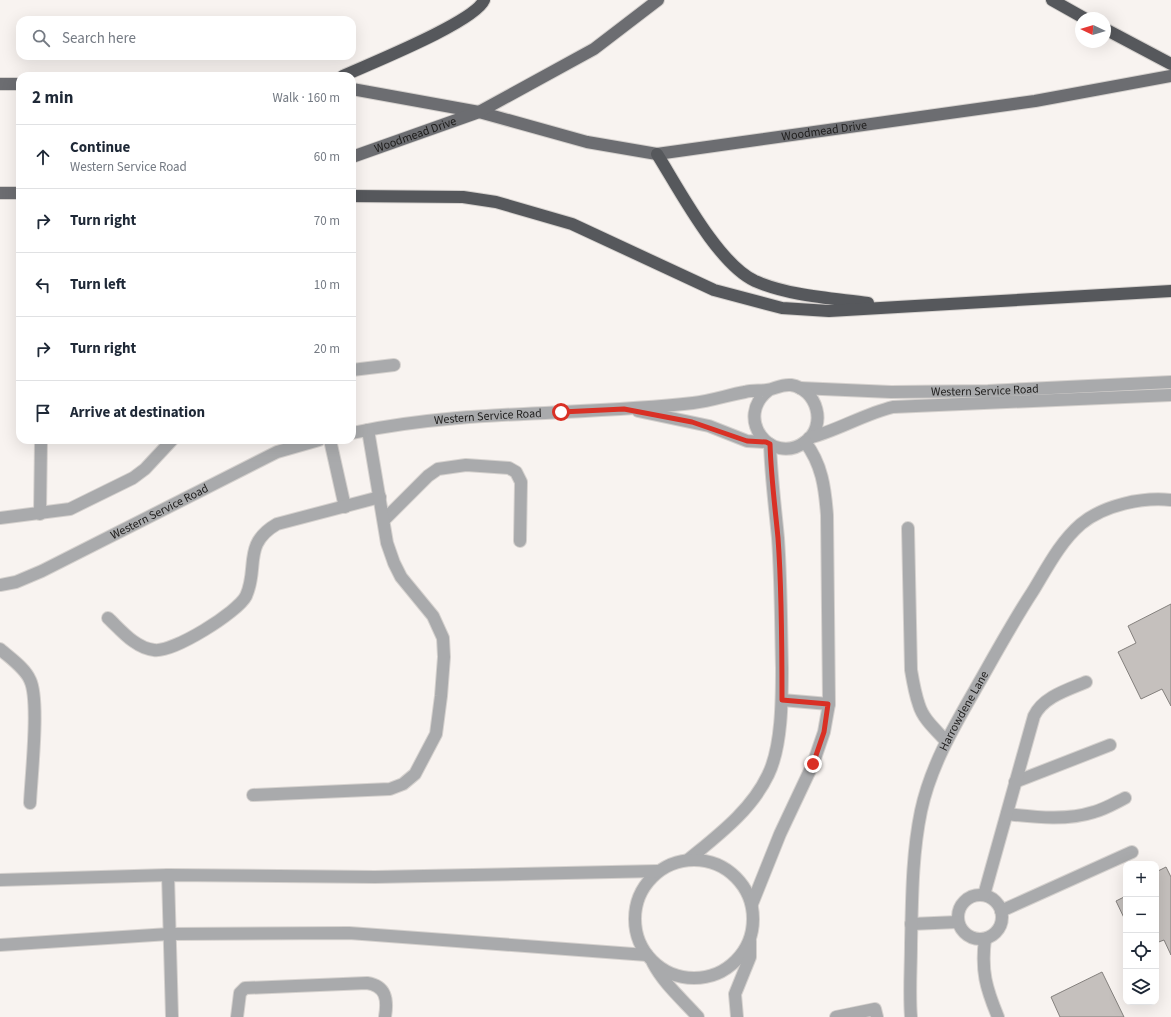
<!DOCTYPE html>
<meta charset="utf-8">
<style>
:root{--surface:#fff;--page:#f6f6f7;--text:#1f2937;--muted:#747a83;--line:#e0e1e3}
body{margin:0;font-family:"Source Sans 3",sans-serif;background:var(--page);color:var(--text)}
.controls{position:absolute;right:12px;bottom:12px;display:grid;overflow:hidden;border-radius:8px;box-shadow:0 4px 16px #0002}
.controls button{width:36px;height:36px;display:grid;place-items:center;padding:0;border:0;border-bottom:1px solid var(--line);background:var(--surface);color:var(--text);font:20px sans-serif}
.compass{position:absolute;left:1075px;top:12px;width:36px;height:36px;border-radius:50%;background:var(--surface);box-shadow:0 4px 16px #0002;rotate:274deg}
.stop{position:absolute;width:12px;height:12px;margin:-9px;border:3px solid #d93025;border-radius:50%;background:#fff}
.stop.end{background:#d93025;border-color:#fff;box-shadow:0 1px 4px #0008}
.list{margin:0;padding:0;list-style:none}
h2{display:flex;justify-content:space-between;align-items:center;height:52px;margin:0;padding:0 16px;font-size:17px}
h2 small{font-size:13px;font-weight:400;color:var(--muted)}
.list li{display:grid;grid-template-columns:26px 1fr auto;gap:12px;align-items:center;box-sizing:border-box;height:64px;padding:0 16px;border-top:1px solid var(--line)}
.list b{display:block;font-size:15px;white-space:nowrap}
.list p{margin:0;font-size:13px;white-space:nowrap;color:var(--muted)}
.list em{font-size:13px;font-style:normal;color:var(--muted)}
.icon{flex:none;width:22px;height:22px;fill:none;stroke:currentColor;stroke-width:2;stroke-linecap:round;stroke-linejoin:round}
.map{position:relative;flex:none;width:1171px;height:1017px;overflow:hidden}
.search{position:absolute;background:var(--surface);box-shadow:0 4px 16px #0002;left:16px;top:16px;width:340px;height:44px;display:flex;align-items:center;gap:10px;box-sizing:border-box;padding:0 14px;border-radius:12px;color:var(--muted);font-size:15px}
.panel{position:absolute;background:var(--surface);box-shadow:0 4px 16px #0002;left:16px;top:72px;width:340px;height:372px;border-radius:12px}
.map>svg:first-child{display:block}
</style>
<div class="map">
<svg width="1171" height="1017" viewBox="0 0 1171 1017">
<rect width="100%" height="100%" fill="#f8f3f0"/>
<g fill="#c5c0bd" stroke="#84807d">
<path d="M1171,604V706L1162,689L1141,699L1118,652L1136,643L1128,626Z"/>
<path d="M1166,867L1171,877V955L1164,940L1156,943V872Z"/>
<path d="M1126,896V922L1116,901Z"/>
<path d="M1102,972L1124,1017H1060L1051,997Z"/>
</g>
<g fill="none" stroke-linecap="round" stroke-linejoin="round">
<defs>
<g id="minor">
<path d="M352,370L394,365"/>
<path id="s1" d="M800,388L891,392L988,391L1171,382"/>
<path d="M638,411L709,426L747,441L766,442"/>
<path id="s2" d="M352,433C464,409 580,416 693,403C711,401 728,395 745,392C752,390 760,391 767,390C775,389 781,384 791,385C817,389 828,426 805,442C771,467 733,417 769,390"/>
<path d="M809,438C839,430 864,414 893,407L1171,395"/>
<path d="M330,440L345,507"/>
<path d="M40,514L41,440"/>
<path d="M0,518L70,509L133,478L145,469L172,440"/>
<path d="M384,520L428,476L438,469L466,465L509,468L516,472L521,482L520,541"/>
<path d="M908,528L911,670C913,682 915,694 919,705C923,719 936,730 946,741"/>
<path id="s3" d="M0,585L16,582L42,571L277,452L319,440"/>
<path d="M108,618C121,630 135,648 154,650C173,653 238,612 246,596C259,568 242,544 277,524L380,497"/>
<path d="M0,649C10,658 25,668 30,680C40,700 31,778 30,803"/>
<path d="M782,700L829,704"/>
<path d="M1015,782L1110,745"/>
<path d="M253,795L390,789L403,784L415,774L436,734L441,696L444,657L443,638L433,616L401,577L394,563L387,543L368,430"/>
<path d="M1007,814C1035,817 1066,821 1094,812C1105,809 1115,803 1125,798"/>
<path d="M688,860C717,836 751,811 768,775C782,747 782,699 782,668C781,625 781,581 778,538C775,506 771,476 770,444"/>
<circle cx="694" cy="919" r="59"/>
<path d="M168,875L172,1017"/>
<path d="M0,880L168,875L375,877L658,871"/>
<circle cx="980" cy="917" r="22"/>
<path d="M984,895L1034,716C1043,697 1067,690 1086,682"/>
<path d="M752,904L780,834L813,764L824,732L829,704L827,515C825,488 822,464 805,442"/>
<path d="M1001,911L1132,852"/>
<path d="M911,924L958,922"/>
<path d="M985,939C981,971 986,988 998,1017"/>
<path d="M0,945L169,934L349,933L647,955"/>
<path d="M653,963C664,984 682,999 698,1017"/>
<path d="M237,1017L240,993L245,988L367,983C386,986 388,999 385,1017"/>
<path d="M737,1017L735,994L750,957V941"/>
<path d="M836,1017L875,1009L877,1017"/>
<path id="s4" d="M911,1017C909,993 911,968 911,944C912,900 912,854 921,811C931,764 956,723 980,681C997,651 1014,620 1033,591C1047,568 1060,542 1081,524C1104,505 1142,497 1171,500"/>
</g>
<g id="major">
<path d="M0,84H20"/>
<path id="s5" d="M352,89L479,112L587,142L657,154L1035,101L1171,76"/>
<path id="s6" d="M352,157L479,112L594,49L658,0"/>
<path d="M0,193H20"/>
</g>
<g id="highway">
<path d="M1052,0L1084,18"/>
<path d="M1105,29L1171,64"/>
<path d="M343,76C369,64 475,22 484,0"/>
<path d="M657,154C679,189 718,264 755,281C790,296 831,298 868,303"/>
<path d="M352,196L463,197L496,202L572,224L714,290L782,308L829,311L1171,291"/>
</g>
</defs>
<use href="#minor" stroke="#d5d1ce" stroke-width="14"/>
<use href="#major" stroke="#d5d1ce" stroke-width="14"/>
<use href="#highway" stroke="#d5d1ce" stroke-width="14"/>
<use href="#minor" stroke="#a9aaac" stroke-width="12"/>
<use href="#major" stroke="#6c6d71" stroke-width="12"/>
<use href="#highway" stroke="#56585c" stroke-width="12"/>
</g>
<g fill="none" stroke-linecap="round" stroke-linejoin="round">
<path stroke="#d93025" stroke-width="5" d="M561,412L624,409L692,422L747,441L766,442L770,444C771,476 775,507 778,538C782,592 782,646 782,700L828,704L824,732L813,764"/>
</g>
<g text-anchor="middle" stroke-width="3.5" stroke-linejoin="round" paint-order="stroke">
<g font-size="12" fill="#1e1d1c" stroke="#fff">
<text dy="4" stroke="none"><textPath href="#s5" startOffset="481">Woodmead Drive</textPath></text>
<text dy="4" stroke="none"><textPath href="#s6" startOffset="67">Woodmead Drive</textPath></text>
<text dy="4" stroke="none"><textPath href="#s1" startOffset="185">Western Service Road</textPath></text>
<text dy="4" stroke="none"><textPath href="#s2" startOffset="137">Western Service Road</textPath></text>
<text dy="4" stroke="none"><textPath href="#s3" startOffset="176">Western Service Road</textPath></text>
<text dy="4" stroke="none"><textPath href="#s4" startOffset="316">Harrowdene Lane</textPath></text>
</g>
</g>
</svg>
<div class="controls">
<button>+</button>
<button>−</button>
<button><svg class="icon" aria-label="locate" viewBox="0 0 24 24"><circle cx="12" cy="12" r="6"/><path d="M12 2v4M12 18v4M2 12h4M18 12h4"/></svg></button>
<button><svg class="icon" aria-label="layers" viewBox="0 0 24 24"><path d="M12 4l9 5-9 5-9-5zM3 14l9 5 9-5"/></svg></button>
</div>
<svg class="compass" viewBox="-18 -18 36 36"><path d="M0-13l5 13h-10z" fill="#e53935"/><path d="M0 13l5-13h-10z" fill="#747a83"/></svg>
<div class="stop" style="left:561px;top:412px"></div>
<div class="stop end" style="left:813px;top:764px"></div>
<div class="search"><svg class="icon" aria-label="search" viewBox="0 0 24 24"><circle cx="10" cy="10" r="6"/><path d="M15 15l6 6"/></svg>Search here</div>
<section class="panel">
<h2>2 min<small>Walk · 160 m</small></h2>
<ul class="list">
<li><svg class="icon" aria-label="ahead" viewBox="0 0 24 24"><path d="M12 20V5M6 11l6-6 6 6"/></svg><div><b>Continue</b><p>Western Service Road</p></div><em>60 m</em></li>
<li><svg class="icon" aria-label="right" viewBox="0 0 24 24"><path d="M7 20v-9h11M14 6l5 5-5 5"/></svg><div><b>Turn right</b></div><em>70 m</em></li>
<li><svg class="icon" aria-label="left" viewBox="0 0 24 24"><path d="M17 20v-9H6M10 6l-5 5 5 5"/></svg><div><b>Turn left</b></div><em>10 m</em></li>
<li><svg class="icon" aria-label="right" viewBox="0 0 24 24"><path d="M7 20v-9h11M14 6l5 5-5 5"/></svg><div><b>Turn right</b></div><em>20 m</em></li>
<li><svg class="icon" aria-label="arrive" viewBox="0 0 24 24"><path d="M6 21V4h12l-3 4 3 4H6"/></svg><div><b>Arrive at destination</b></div></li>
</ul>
</section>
</div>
